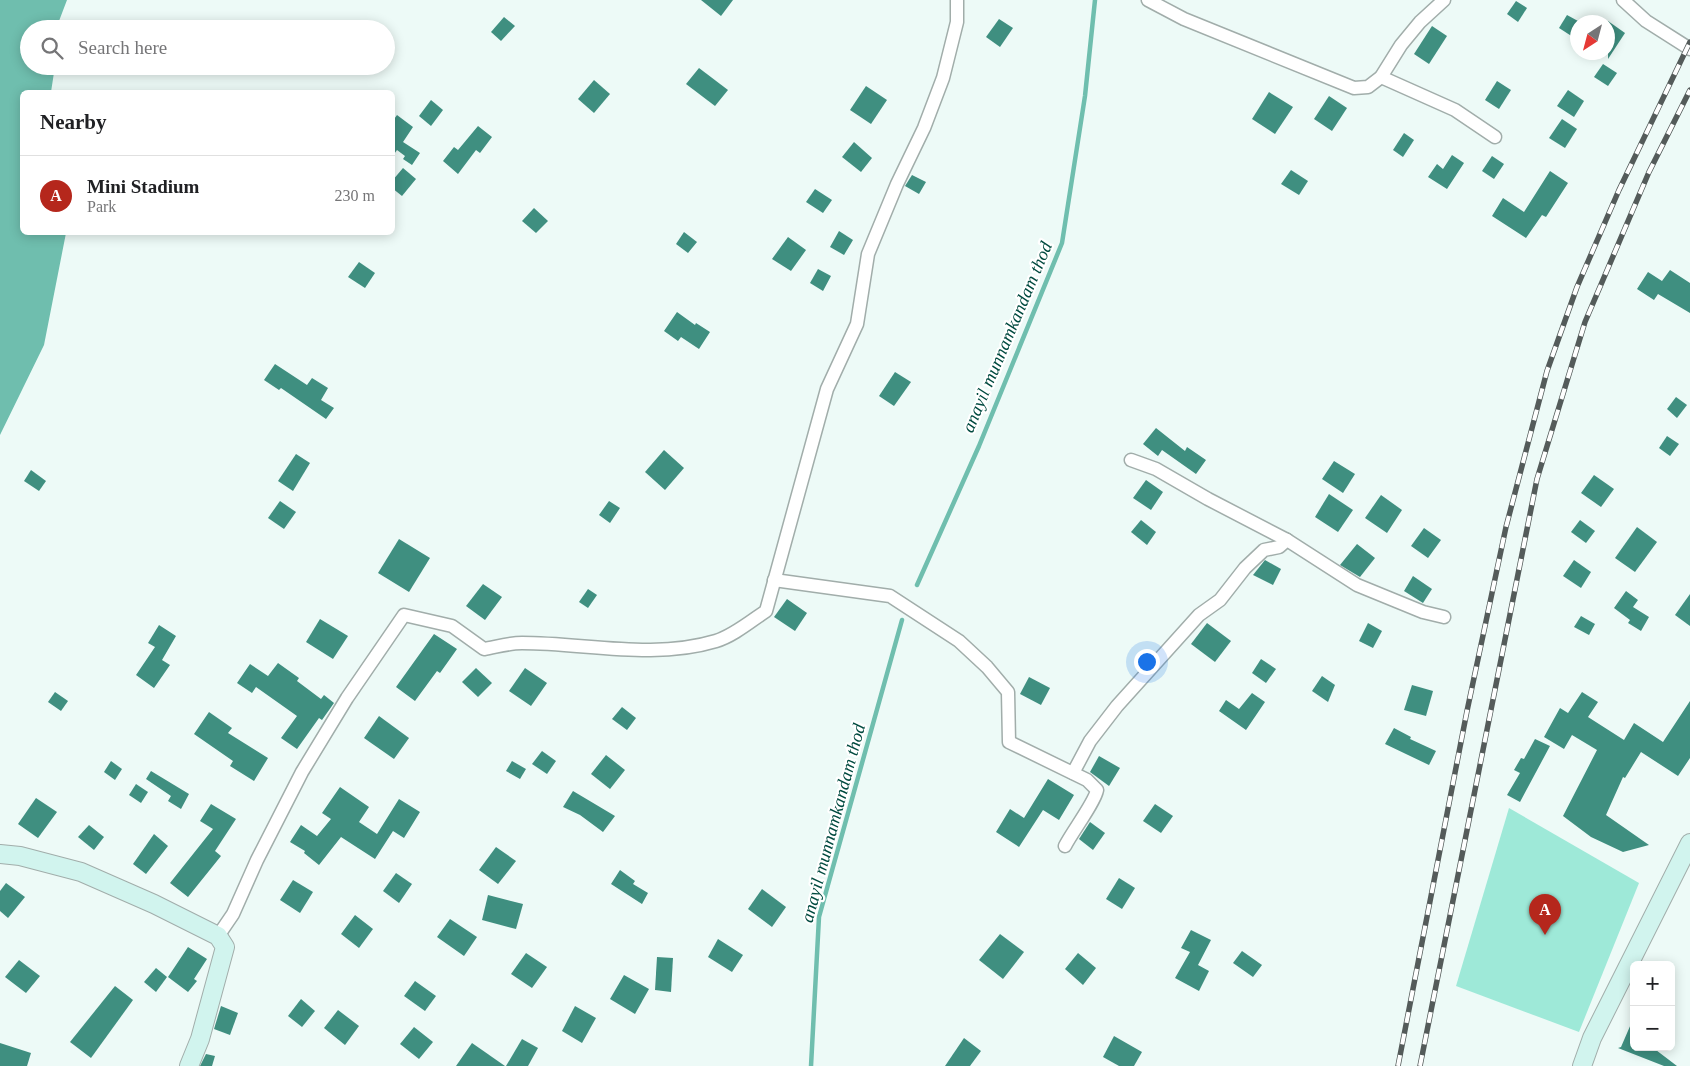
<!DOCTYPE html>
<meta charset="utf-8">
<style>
:root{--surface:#fff;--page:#f2f2f2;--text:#202124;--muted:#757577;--line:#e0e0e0;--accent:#b5271c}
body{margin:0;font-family:Georgia,serif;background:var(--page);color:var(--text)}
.controls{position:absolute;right:15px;bottom:15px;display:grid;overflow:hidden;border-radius:8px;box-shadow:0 2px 12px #0003}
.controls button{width:45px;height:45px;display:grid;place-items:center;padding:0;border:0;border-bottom:1px solid var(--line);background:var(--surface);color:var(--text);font:25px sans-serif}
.compass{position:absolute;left:1570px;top:15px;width:45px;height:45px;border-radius:50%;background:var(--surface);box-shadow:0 2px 12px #0003;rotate:216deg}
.you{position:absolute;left:1146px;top:661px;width:18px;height:18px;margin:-12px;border:4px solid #fff;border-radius:50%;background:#1a73e8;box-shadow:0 0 0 8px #1a73e833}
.badge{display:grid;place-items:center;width:32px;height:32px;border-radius:50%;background:var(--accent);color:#fff;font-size:16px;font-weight:700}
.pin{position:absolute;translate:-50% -41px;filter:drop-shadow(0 1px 2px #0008)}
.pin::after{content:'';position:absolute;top:26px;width:18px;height:15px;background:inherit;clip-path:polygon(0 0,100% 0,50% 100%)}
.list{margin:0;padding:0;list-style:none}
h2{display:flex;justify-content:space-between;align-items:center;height:65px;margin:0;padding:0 20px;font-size:21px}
h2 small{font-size:16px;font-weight:400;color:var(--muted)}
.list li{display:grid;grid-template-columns:32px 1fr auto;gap:15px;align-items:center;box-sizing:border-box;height:80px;padding:0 20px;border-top:1px solid var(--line)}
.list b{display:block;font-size:19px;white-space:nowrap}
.list p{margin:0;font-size:16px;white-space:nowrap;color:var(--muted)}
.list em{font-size:16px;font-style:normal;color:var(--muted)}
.icon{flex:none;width:28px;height:28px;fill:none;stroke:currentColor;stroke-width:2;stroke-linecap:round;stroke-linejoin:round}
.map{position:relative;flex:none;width:1690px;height:1066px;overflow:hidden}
.search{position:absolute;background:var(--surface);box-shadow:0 2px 12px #0003;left:20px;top:20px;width:375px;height:55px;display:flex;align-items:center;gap:12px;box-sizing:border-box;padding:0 18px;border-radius:28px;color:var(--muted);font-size:19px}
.panel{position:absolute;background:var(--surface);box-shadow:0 2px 12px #0003;left:20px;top:90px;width:375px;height:145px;border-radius:8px}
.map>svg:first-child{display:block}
</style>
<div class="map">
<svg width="1690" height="1066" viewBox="0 0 1690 1066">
<rect width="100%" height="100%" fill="#edfaf7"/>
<path fill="#9ee9d8" d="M1509,808L1639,883L1579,1032L1456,986Z"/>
<path fill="#6fbeae" d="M0,0H67L59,21L58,29H29V66H55L51,92H22V232L66,233L44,345L0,435Z"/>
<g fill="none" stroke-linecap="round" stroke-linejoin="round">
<g stroke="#6fbeae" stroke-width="4.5">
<path d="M917,585L979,446L1062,243L1085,96L1095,0"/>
<path d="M811,1066L819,917L902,620"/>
</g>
</g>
<g fill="#3f8f80">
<path d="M701,0H733L721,16Z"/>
<path d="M1516,1L1527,8L1518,22L1507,14Z"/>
<path d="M1567,15L1578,21V31L1573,37L1559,28Z"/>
<path d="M504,17L515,26L501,41L491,32Z"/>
<path d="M999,19L1013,28L1000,47L986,37Z"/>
<path d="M1608,21L1625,33L1608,59Z"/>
<path d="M1432,26L1447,36L1429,64L1414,54Z"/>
<path d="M1603,64L1617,73L1608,86L1594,77Z"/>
<path d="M699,68L728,90L715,106L686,84Z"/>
<path d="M594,80L610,94L594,113L578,99Z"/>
<path d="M1497,81L1511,90L1499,109L1485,100Z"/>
<path d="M866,86L887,100L871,124L850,110Z"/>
<path d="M1568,90L1584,101L1574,117L1557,106Z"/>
<path d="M1269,92L1293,107L1275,134L1252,119Z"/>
<path d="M1329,96L1347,108L1332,131L1314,119Z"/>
<path d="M431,100L443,110L431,126L419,116Z"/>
<path d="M397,115L413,127L403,142L420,153L412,165L403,159L405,156L397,150L392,157V122Z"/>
<path d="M1562,119L1577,129L1565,148L1549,138Z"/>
<path d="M478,126L492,137L480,153L476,150L458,174L443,161L454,147L458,150Z"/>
<path d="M1404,133L1414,140L1403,157L1393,150Z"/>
<path d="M854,142L872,158L861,172L842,157Z"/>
<path d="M1452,155L1464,163L1447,189L1428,177L1437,164L1443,169Z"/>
<path d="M1492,156L1504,164L1494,179L1482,171Z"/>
<path d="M403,168L416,179L402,196L392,188V181Z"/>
<path d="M1291,170L1308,181L1299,195L1281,184Z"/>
<path d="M1550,171L1568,183L1546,217L1542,215L1526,238L1492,216L1503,198L1524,212Z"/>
<path d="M912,175L926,182L919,194L905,186Z"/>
<path d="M815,189L832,200L823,213L806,202Z"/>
<path d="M534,208L548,221L536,233L522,221Z"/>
<path d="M839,231L853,240L844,255L830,247Z"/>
<path d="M684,232L697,242L688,253L676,244Z"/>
<path d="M788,237L806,250L791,271L772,259Z"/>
<path d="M359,262L375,273L365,288L348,277Z"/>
<path d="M818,269L831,276L823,291L810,283Z"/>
<path d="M1670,270L1690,283V313L1658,294L1654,300L1637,289L1648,272L1662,281Z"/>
<path d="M677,312L695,325L696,323L710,332L699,349L681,337L678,341L664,331Z"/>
<path d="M275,364L307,385L312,378L328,388L321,400L334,408L326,419L281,388L279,390L264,380Z"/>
<path d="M895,372L911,382L894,406L879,396Z"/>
<path d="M1676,397L1687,405L1677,418L1667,409Z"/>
<path d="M1156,428L1185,451L1187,447L1206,460L1196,474L1162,450L1158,456L1143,444Z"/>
<path d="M1667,436L1679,444L1670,456L1659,448Z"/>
<path d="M664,450L684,468L665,490L645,472Z"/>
<path d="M296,454L310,463L293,491L278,481Z"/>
<path d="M1334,461L1355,474L1343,493L1322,479Z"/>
<path d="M31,470L46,481L39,491L24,481Z"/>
<path d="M1594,475L1614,489L1601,507L1581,493Z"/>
<path d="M1146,480L1163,492L1151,510L1133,498Z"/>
<path d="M1329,494L1353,510L1338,532L1315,517Z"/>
<path d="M1381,495L1402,510L1387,533L1365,518Z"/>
<path d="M280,501L296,512L284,529L268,518Z"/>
<path d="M609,501L620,508L610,523L599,515Z"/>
<path d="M1141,520L1156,532L1147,545L1131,532Z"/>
<path d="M1580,520L1595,531L1586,543L1571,532Z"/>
<path d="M1637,527L1657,542L1635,572L1615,558Z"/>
<path d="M1424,528L1441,540L1428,558L1411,546Z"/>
<path d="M399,539L430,558L409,592L378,573Z"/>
<path d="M1357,544L1375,558L1360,577L1340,565Z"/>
<path d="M1265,560L1281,569L1273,585L1253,575Z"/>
<path d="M1574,560L1591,572L1581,588L1563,576Z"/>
<path d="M1413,576L1432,589L1423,603L1404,591Z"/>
<path d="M483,584L502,597L485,620L466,606Z"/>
<path d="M588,589L597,595L588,608L579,602Z"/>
<path d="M1626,591L1638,600L1633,607L1649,617L1641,631L1628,623L1630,620L1614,608Z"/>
<path d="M1690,594V626L1675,615Z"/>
<path d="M787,599L807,613L795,631L774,617Z"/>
<path d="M1581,616L1595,624L1589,635L1574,627Z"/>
<path d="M320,619L348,636L333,659L306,642Z"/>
<path d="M1207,623L1231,641L1215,662L1191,644Z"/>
<path d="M1368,623L1382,631L1373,648L1359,641Z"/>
<path d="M159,625L176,636L162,660L170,665L154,688L136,675L155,647L148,643Z"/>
<path d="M434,634L457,649L440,673L437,671L415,701L396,687Z"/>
<path d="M1261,659L1276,669L1266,683L1252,673Z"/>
<path d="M278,663L299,678L297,681L321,699L324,695L334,703L322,720L319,718L297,749L281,738L297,716L256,687L252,693L237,683L250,664L268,676Z"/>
<path d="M476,668L492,683L478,697L462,682Z"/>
<path d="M525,668L547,683L531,706L509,691Z"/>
<path d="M1322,676L1335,685L1328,702L1312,691Z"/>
<path d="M1029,677L1050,688L1041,705L1020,694Z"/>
<path d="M1412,685L1433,691L1426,716L1404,710Z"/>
<path d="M55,692L68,701L61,711L48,702Z"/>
<path d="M1582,692L1598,702L1588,717L1624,740L1634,723L1663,742L1690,701V758L1678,776L1641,752L1625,778L1623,777L1606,815L1649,845L1623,852L1591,837L1563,816L1597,750L1572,735L1564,749L1544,737L1560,708L1568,713Z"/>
<path d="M1252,693L1265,702L1246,730L1219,711L1226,700L1239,709Z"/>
<path d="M622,707L636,718L627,730L612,719Z"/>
<path d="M209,712L232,728L228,733L268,758L254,781L230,766L233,761L194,734Z"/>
<path d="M379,716L409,738L394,759L364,738Z"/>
<path d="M1394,728L1411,737L1410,739L1436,751L1429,765L1385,744Z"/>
<path d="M1535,739L1550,746L1520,802L1507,795L1520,773L1514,770L1521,758L1524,759Z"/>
<path d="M542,751L556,761L547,774L532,764Z"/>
<path d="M606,755L625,770L610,789L591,774Z"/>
<path d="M1099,756L1120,768L1109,786L1090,772Z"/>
<path d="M111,761L122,769L115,780L104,772Z"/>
<path d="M512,761L526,769L520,779L506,771Z"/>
<path d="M151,771L189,794L181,809L168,801L171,796L146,779Z"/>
<path d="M1048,779L1074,795L1059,820L1043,810L1019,847L996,832L1010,809L1024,818Z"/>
<path d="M136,784L148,792L141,803L129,795Z"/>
<path d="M340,787L369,807L359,822L377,834L399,799L420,812L404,838L393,831L375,859L341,837L319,865L304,853L305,851L290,842L301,825L317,836L331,819L322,813Z"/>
<path d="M573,791L615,816L603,832L580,815L563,807Z"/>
<path d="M36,798L57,812L38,838L18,824Z"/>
<path d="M211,804L236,819L215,851L221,856L188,897L170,883L213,829L200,821Z"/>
<path d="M1155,804L1173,816L1161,833L1143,821Z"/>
<path d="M1090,822L1105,833L1093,850L1079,839Z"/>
<path d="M89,825L104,837L94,850L78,837Z"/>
<path d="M154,834L168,846L146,874L133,864Z"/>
<path d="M496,847L516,861L498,884L479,870Z"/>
<path d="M620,870L635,881L633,884L648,893L642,904L611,884Z"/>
<path d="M396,873L412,884L399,903L383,891Z"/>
<path d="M1119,878L1135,888L1122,909L1106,899Z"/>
<path d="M293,880L313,892L300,913L280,900Z"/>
<path d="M6,883L25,897L8,918L0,911V891Z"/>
<path d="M762,889L786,907L772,927L748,909Z"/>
<path d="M488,895L523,904L516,929L482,920Z"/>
<path d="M355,915L373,929L359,948L341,934Z"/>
<path d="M450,919L477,937L464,956L437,937Z"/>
<path d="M1191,930L1211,940L1198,965L1209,971L1199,991L1175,978L1190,952L1181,948Z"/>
<path d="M1000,934L1024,952L1003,979L979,960Z"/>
<path d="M718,939L743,955L732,972L708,957Z"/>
<path d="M188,947L207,959L194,979L197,981L188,992L168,977Z"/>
<path d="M1242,951L1262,965L1253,977L1233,963Z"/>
<path d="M526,953L547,967L532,988L511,974Z"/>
<path d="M1078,953L1096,968L1083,985L1065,969Z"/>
<path d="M657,957L673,958L671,992L655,990Z"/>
<path d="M19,960L40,976L26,993L5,977Z"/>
<path d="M156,968L167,977L156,992L144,982Z"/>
<path d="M624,975L649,989L635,1014L610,999Z"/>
<path d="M415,981L436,996L425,1011L404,996Z"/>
<path d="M115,986L133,1000L91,1058L70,1042Z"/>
<path d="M301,999L315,1011L302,1027L288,1016Z"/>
<path d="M221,1006L238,1013L230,1035L214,1029Z"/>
<path d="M575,1006L596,1018L582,1043L562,1031Z"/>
<path d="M338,1010L359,1026L345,1045L324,1028Z"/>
<path d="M1634,1017V1047H1652L1677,1066H1664L1618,1048L1621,1047Z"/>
<path d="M414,1027L433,1042L419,1059L400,1044Z"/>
<path d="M1114,1036L1142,1052L1134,1066H1119L1103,1057Z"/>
<path d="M964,1038L981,1051L970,1066H945Z"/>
<path d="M522,1039L538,1048L528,1066H506Z"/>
<path d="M0,1043L31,1053L27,1066H0Z"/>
<path d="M472,1043L505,1066H456Z"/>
<path d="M206,1054L215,1056L212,1066H200Z"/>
</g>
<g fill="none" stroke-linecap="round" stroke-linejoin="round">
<defs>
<g id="street">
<path d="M1148,0L1184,19L1354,88L1368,87L1381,77L1401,45L1420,22L1444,0"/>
<path d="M1623,0L1646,21L1690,49"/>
<path d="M1381,77L1455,110L1495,137"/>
<path d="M1131,460L1156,469L1208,499L1287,540"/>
<path d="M774,580L890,596L959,641L987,667L1008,692L1009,742L1087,780L1097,790C1095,802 1072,832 1065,846"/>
<path d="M1073,773L1090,741L1117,706L1199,615L1220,600L1245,568L1264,550L1279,547L1287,540L1357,585L1423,612L1444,617"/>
<path d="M218,936L233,914L257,860L302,772L347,698L404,615L452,626L484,649C496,647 509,643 522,643C586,643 653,660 716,641C733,636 751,621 766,611L827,389L857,324L868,254L897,184L924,128L943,78L957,22V0"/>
</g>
<g id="secondary">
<path d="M0,854L20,856L81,872L154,904L218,936L225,947L200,1039L189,1066"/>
<path d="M1582,1066L1592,1038L1690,843"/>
</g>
</defs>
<use href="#street" stroke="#a1adaa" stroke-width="15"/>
<use href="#secondary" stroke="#a1adaa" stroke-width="20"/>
<use href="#street" stroke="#fff" stroke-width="12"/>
<use href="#secondary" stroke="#d1f4ee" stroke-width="18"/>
<defs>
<g id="rail">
<path d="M1398,1066L1467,711L1506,527L1547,371L1577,287L1619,190L1690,42"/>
<path d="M1420,1066L1537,479L1585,322L1649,172L1690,90"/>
</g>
</defs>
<use href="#rail" stroke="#545b5a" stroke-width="5.5"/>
<use href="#rail" stroke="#fff" stroke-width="4" stroke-dasharray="11" stroke-linecap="butt"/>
</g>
<g text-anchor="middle" stroke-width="4.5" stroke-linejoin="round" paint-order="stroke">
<g font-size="18" font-style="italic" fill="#004a3f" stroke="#fff">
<text transform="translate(1007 337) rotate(-67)" y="6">anayil munnamkandam thod</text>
<text transform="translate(833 823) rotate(-75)" y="6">anayil munnamkandam thod</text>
</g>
</g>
</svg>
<div class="controls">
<button>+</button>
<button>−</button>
</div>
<svg class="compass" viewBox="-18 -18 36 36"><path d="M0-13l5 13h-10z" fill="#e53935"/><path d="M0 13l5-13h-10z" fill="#757577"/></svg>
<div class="you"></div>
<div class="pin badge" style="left:1545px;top:935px">A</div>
<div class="search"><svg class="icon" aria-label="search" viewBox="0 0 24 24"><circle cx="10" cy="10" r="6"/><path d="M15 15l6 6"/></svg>Search here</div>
<section class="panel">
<h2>Nearby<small></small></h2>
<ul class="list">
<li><span class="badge">A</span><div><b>Mini Stadium</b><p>Park</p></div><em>230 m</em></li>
</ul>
</section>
</div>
